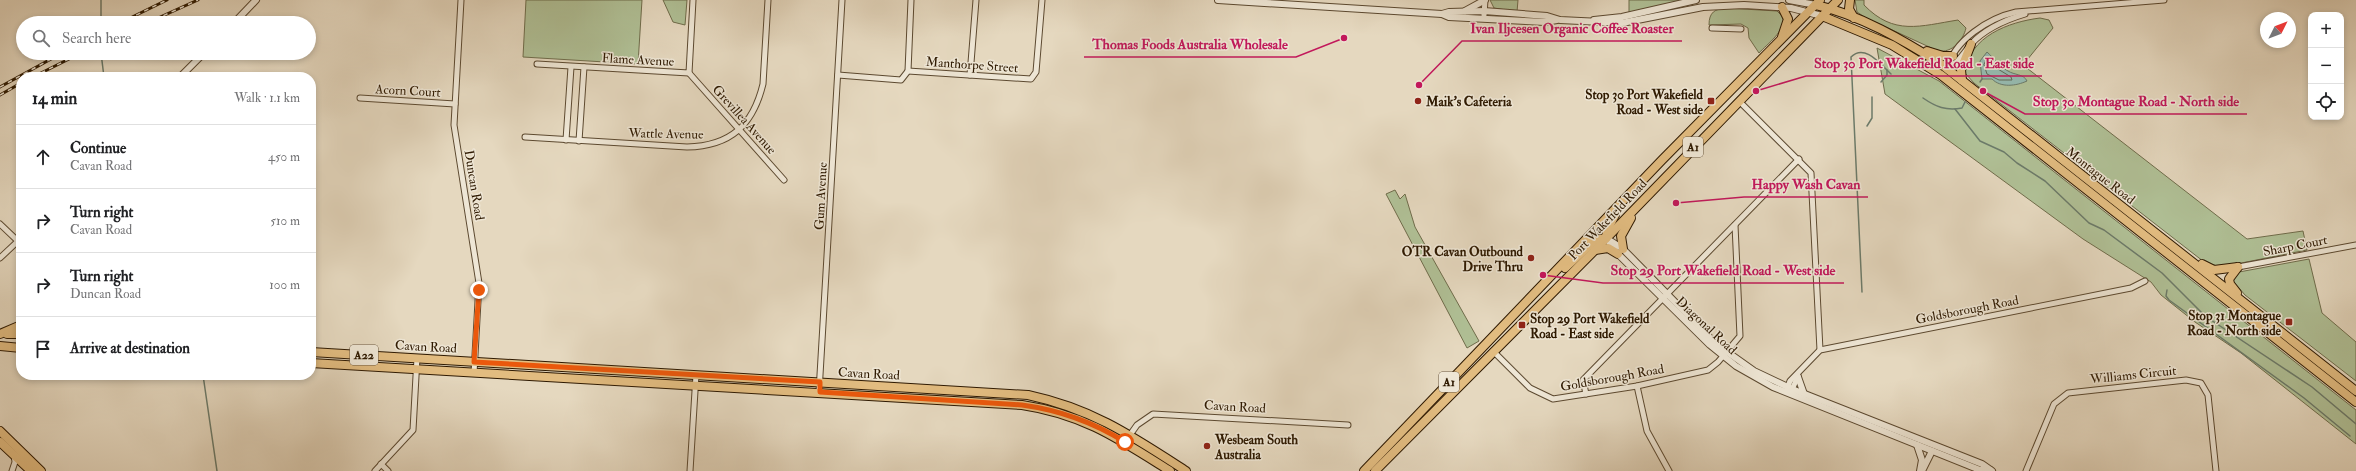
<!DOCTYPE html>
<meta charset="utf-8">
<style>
:root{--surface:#fff;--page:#f2f2f2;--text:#202124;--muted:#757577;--line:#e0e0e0}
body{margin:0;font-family:"IM FELL Double Pica",serif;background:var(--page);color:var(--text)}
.controls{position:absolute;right:12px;top:12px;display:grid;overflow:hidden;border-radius:8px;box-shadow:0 2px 6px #0003}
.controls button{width:36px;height:36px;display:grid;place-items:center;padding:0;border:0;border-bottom:1px solid var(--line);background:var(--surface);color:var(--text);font:20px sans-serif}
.compass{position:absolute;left:2260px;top:12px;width:36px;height:36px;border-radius:50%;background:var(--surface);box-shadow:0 2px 6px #0003;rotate:48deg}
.stop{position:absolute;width:12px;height:12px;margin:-9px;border:3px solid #ea580c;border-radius:50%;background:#fff}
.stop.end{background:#ea580c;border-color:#fff;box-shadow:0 1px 4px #0008}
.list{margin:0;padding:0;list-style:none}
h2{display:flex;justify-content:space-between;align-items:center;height:52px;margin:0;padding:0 16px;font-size:17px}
h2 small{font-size:13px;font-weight:400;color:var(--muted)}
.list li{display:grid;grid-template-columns:26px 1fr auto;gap:12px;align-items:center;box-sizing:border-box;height:64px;padding:0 16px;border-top:1px solid var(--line)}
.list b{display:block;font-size:15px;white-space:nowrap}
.list p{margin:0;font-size:13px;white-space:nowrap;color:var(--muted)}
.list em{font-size:13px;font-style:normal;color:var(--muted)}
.icon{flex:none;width:22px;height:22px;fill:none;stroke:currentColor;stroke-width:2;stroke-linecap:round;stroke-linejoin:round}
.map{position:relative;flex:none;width:2356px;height:471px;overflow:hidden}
.search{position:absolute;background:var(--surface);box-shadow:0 2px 6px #0003;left:16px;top:16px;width:300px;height:44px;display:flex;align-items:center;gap:10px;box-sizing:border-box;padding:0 14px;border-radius:22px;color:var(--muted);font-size:15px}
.panel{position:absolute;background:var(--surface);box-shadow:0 2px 6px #0003;left:16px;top:72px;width:300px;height:308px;border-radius:16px}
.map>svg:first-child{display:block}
</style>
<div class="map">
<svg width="2356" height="471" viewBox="0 0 2356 471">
<rect width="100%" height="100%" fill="#e5d8bf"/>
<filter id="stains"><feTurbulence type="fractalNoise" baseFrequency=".005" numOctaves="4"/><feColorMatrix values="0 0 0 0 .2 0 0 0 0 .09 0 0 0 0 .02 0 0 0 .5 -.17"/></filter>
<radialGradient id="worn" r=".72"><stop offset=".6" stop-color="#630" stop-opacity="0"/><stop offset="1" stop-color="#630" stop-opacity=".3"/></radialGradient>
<g fill="#b0c096" stroke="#6f6c4b">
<path d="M526,0H642L638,64L523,57Z"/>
<path d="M663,0H687L685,25L673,22Z"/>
<path d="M1490,0H1518L1517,12L1494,8Z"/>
<path d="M1629,0H1696L1629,15Z"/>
<path d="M1855,0H1864V5C1894,36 1920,26 1958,20L1966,28C1963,41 1952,53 1938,51L1866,18L1857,12Z"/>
<path d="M1726,8L1777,11L1783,17C1785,32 1768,43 1759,53L1749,38L1748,28L1741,24L1709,25C1709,12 1715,9 1726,8Z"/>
<path d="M2040,18L2049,20L2053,28L2023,65L2247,239L2303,231L2307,250L2216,268L2208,265L1974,83L1965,73C1969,36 2009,22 2040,18Z"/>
<path d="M1877,48L1939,81L2356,410V444L2241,353L2195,322L2161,295L2151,282L2083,239L1885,94Z"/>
<path d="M1395,190L1400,199L1405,194L1415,227L1479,341L1467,348L1386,194Z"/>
<path d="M2309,259L2322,313L2356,342V381L2245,295L2233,281L2234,278L2239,272Z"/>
</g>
<path fill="#96baaf" stroke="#6c7a69" d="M1987,52C1995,59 1997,65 2008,71C2014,75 2024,74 2027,81C2016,86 2001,88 1992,79H1982L1980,61Z"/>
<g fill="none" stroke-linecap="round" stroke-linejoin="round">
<path stroke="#626a58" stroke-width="1" d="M1987,59L1993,66L2011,77L2012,80H1999L1987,74L1984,65Z"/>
<g stroke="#6c7a69" stroke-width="1.5">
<path d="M101,23V0"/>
<path d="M101,53L104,77"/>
<path d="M1881,82L1887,75V70"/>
<path d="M1980,82L1982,79"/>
<path d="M1923,98C1936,107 1946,111 1962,108L1965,102"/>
<path d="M1955,109L1980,141L2004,152L2017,163L2045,181L2089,223L2104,230L2162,273L2205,316L2312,387L2356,424"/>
<path d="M1867,126L1872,118V97"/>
<path d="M2167,290L2166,296L2169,300L2304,398L2350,436"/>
<path d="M1862,292L1851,57C1865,43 1881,65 1891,74"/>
<path d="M203,375L217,471"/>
</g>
<defs>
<g id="minor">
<path d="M461,0L454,125L479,283L474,373"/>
<path d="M1484,15L1485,0"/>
<path d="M1712,28L1741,29"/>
<path d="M537,64L689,73L693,0"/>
<path d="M1947,69C1954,40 1989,18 2016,12L2164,0"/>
<path d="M1947,69C1958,63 1963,54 1971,44C1986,28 2005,20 2025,14"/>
<path d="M908,71L1031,79L1036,72L1042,0"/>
<path d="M689,73L784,180"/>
<path d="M838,75L901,80L908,71L911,0"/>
<path d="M970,75L976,0"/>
<path d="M360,98L455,104"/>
<path d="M1739,101L1811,173L1820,350"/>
<path d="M525,137L687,147C731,146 753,125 763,84L768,0"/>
<path d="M566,140L571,67"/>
<path d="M579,141L584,67"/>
<path d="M0,224L21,244"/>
<path d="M0,258L17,242"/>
<path d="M2238,267L2356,245"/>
<path d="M1493,351L1530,388L1553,399L1637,386L1708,370L1718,362L1740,336L1735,225"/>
<path d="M1637,386L1647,431L1669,471"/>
<path d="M1787,389L1790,381L1820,350L2131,288L2145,281"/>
<path d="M819,392L842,0"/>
<path d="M1791,392L1798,376"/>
<path d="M1586,394L1583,380L1799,159"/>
<path d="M1125,442L1137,425L1153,414L1348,425"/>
<path d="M381,464L388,471"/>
<path d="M12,471L15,462L14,455"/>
<path d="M375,471L413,430L417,358"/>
<path d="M690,471L696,375"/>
<path d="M2026,471L2054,404L2068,393L2186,380L2201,383L2208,395L2216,471"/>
</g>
<g id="tertiary">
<path d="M1218,0L1442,14L1449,17L1545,22L1557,20"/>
<path d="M1789,0L1816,5"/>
<path d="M1465,11L1485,0"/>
<path d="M1442,14L1449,12L1484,11L1547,16L1560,20L1622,23L1703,7L1744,5L1791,8L1822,16"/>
<path d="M1594,20L1622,17L1696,0"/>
<path d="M234,23L256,0"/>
<path d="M180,77L204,53"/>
<path d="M1606,238L1623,249L1716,344L1754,371L1792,389L1982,464L1992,471"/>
<path d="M1606,238L1618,254L1710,345L1736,366L1773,387L1980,470H1990"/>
<path d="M1798,377L1804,394"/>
<path d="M1917,445L1922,460L1920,471"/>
<path d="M1922,471L1932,451"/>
</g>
<g id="primary">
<path d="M1816,5C1860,15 1903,40 1941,64L2356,391"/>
<path d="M1822,16L1892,45L1941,75L2356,402"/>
<path d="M1927,51L1943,56H1953"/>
<path d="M1962,80L1961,70L1971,44"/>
<path d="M2202,264L2214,270L2238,267"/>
<path d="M2237,293L2230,284L2229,279L2238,267"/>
<path d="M0,334L21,325"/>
<path d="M7,334H21"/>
<path d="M0,346L21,348"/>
<path d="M311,352L1028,395C1093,409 1132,436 1186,471"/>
<path d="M311,363L1022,405C1083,414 1119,439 1170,471"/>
</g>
<g id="trunk">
<path d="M1850,0L1849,9L1854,18"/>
<path d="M1782,37L1788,19L1782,7"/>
<path d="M1606,238L1607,230L1615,215"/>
<path d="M1623,249L1621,236L1631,218"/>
<path d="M1595,250L1608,248L1618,254"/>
<path d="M1565,268L1595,240L1606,238"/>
<path d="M0,431L41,471"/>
<path d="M0,442L31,471"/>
<path d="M1364,471L1662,160L1820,0"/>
<path d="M1375,471L1594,251L1838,0"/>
</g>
</defs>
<use href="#minor" stroke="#5c4930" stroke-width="7"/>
<use href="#tertiary" stroke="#5c4930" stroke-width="8"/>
<use href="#primary" stroke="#2e1900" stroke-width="10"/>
<use href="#trunk" stroke="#2e1900" stroke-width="10"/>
<use href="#minor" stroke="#eee6d5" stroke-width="5"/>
<use href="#tertiary" stroke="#eee6d5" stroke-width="6"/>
<use href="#primary" stroke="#e2bc80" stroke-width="8"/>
<use href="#trunk" stroke="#e2bc80" stroke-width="8"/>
<defs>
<g id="rail">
<path d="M120,23L167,0"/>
<path d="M147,23L198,0"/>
<path d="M33,77L81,53"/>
<path d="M0,87L62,53"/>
<path d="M0,95L21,83"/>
</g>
</defs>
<use href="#rail" stroke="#2e1900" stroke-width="3"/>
<use href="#rail" stroke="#eee6d5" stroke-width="1.5" stroke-dasharray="4.5" stroke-linecap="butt"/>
</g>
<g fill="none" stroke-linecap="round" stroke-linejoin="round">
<path stroke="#ea580c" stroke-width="5" d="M479,290L474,362L820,382V392L1022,405C1059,410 1093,422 1125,442"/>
</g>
<g fill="#8f2418" stroke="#eee6d5" stroke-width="1.5">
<circle cx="1418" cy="101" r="4"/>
<rect x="1707" y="97" width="8" height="8" rx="2"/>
<circle cx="1531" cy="258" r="4"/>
<rect x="2285" y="318" width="8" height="8" rx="2"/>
<rect x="1518" y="321" width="8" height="8" rx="2"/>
<circle cx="1207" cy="446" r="4"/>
</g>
<g text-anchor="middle" stroke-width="3" stroke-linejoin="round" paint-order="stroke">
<g fill="#eee6d5" stroke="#685640" stroke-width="1">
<rect x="1683" y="137" width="20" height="20" rx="3"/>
<rect x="350" y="345" width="28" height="20" rx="3"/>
<rect x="1439" y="372" width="20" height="20" rx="3"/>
</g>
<g font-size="12" font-weight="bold" fill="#2e1900">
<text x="1693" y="151">A1</text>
<text x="364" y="359">A22</text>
<text x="1449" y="386">A1</text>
</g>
<g font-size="13" fill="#2e1900" stroke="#eee6d5">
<text transform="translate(638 59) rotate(3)" y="5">Flame Avenue</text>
<text transform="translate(972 64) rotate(4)" y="5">Manthorpe Street</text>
<text transform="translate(408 90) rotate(3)" y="5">Acorn Court</text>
<text transform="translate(745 119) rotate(48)" y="5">Grevillea Avenue</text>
<text transform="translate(666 133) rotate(1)" y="5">Wattle Avenue</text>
<text transform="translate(2101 175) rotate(38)" y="5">Montague Road</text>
<text transform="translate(475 185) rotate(81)" y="5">Duncan Road</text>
<text transform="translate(820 196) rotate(-87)" y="5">Gum Avenue</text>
<text transform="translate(1607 219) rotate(-46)" y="5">Port Wakefield Road</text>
<text transform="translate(2295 245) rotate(-11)" y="5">Sharp Court</text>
<text transform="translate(1967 309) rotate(-11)" y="5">Goldsborough Road</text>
<text transform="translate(1707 325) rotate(43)" y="5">Diagonal Road</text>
<text transform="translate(426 346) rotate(3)" y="5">Cavan Road</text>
<text transform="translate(869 373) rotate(3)" y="5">Cavan Road</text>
<text transform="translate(2133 374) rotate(-6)" y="5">Williams Circuit</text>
<text transform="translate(1612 377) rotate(-10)" y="5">Goldsborough Road</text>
<text transform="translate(1235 406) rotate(3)" y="5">Cavan Road</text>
</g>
<g font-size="13" font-weight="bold" fill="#2e1900" stroke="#eee6d5" text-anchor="end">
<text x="1703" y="99">Stop 30 Port Wakefield<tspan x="1703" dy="15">Road - West side</tspan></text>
<text x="1426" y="106" text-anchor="start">Maik's Cafeteria</text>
<text x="1523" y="256">OTR Cavan Outbound<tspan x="1523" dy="15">Drive Thru</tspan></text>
<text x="2281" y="320">Stop 31 Montague<tspan x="2281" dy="15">Road - North side</tspan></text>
<text x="1530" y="323" text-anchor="start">Stop 29 Port Wakefield<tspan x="1530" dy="15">Road - East side</tspan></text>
<text x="1215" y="444" text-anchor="start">Wesbeam South<tspan x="1215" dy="15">Australia</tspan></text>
</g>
</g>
<path fill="none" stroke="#c2185b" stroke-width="1.5" d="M1419 85L1462 41H1682M1344 38L1296 57H1084M1756 91L1806 76H2042M1983 91L2025 114H2247M1676 203L1744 197H1868M1543 275L1603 283H1844"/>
<g fill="#c2185b" stroke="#eee6d5" stroke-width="1.5">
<circle cx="1419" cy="85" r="4"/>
<circle cx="1344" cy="38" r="4"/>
<circle cx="1756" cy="91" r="4"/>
<circle cx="1983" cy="91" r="4"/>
<circle cx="1676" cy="203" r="4"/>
<circle cx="1543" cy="275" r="4"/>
</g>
<g font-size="14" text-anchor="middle" font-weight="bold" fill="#c2185b" stroke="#eee6d5" stroke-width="3" stroke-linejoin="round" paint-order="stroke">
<text x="1572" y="33">Ivan Iljcesen Organic Coffee Roaster</text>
<text x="1190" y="49">Thomas Foods Australia Wholesale</text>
<text x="1924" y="68">Stop 30 Port Wakefield Road - East side</text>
<text x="2136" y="106">Stop 30 Montague Road - North side</text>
<text x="1806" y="189">Happy Wash Cavan</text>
<text x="1723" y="275">Stop 29 Port Wakefield Road - West side</text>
</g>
<rect width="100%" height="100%" filter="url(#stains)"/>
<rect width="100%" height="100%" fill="url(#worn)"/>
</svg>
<div class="controls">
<button>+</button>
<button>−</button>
<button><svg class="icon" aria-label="locate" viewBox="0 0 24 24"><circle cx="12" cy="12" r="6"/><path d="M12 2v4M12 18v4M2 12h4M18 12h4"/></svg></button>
</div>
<svg class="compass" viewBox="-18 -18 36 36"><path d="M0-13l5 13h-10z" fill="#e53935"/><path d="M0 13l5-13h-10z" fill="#757577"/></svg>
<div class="stop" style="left:1125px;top:442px"></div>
<div class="stop end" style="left:479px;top:290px"></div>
<div class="search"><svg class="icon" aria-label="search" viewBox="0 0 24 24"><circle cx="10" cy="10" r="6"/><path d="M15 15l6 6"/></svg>Search here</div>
<section class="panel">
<h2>14 min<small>Walk · 1.1 km</small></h2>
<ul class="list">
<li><svg class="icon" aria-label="ahead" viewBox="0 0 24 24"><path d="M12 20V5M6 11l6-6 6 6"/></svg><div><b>Continue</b><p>Cavan Road</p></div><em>450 m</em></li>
<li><svg class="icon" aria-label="right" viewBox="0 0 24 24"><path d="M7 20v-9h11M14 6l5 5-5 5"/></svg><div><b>Turn right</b><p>Cavan Road</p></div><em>510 m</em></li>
<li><svg class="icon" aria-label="right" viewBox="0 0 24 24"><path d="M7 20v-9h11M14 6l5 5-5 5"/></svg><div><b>Turn right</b><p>Duncan Road</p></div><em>100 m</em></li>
<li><svg class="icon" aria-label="arrive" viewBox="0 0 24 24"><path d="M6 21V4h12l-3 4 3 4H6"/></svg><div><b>Arrive at destination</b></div></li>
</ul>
</section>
</div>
